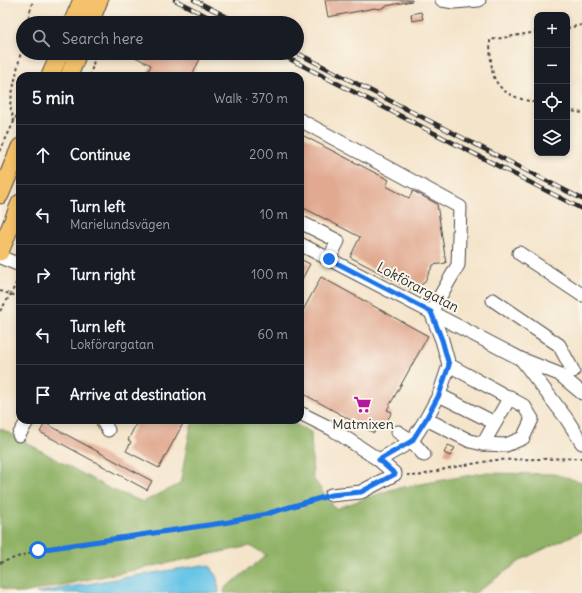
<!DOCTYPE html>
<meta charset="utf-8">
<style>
:root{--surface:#171b24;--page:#20242c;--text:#f1f3f6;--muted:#9ea1a6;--line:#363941}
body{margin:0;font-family:Delius,sans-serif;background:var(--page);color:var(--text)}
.controls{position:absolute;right:12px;top:12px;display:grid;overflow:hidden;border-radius:8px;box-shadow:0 2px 6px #0003}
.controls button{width:36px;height:36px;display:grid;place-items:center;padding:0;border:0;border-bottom:1px solid var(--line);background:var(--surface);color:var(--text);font:20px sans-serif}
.stop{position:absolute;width:12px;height:12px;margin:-9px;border:3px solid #1a73e8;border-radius:50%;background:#fff}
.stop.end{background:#1a73e8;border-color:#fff;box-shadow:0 1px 4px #0008}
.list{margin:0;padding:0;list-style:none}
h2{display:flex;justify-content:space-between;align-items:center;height:52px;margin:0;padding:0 16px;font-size:17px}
h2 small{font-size:13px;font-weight:400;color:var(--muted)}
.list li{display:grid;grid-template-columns:26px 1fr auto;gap:12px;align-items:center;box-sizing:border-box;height:60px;padding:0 16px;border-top:1px solid var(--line)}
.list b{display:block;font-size:15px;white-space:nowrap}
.list p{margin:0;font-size:13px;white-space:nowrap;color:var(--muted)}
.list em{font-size:13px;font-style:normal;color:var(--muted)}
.icon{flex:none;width:22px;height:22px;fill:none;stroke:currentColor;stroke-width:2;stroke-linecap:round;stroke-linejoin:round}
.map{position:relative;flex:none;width:582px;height:593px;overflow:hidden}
.search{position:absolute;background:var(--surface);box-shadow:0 2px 6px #0003;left:16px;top:16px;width:288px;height:44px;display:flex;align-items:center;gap:10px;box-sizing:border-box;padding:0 14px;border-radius:22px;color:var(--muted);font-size:15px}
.panel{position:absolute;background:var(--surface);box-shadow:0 2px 6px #0003;left:16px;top:72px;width:288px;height:352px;border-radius:12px}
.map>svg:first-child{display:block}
</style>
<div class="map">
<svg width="582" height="593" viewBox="0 0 582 593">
<rect width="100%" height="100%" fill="#fbf7ec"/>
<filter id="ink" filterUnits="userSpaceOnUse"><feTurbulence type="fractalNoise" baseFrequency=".025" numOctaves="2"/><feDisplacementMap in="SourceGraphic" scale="8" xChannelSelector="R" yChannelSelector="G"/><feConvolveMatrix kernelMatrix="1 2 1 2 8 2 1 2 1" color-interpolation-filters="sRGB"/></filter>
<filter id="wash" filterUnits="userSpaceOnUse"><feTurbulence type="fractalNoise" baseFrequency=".012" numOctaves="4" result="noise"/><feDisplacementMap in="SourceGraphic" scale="16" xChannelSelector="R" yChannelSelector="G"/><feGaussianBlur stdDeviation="0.9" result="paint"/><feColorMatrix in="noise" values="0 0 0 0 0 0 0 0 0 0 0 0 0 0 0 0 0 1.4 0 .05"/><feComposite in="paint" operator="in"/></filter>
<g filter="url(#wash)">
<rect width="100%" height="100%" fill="#f4e4ca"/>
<path fill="#90b266" stroke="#5e6e48" d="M193,420H287L311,432L313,478L335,509L393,489L482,473L554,474L582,482V531L523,559L475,593H224L225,588L267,555L250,546L23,593H17L0,587V428L108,488L143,502L180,484L190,431Z"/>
<path fill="#69c5e7" stroke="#4a7889" d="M203,565L211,567L217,578L219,593H36L116,579Z"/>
<g id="blocks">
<g fill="#e1a990">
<path d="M325,0H412V1L386,6L380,9L375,8L328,17Z"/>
<path d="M421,12L423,19L412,21L411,14Z"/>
<path d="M127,53H203L193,73L198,76H146L151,65Z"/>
<path d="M300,134L389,180L386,186L409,198L413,191L437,204L446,263L433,265L424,283L413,290L350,257L360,237L300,206Z"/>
<path d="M300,259L310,264L301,281L300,280Z"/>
<path d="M321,277L428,336L387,410L392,412L383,428L379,425L374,433L300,392V316Z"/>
<path d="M138,420H185L159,468L126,451L131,442L128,440Z"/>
<path d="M45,423L152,481L147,490L40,432Z"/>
<path d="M448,445L455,448L450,456L444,453Z"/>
</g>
</g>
</g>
<g filter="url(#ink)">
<use href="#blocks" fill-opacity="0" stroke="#494743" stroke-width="1"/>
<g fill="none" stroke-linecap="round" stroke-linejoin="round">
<defs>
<g id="minor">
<path d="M442,0L454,2L479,0"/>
<path d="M300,120L460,207L458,265L431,312L442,340L449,365L439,395L426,419L412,441L379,460"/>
<path d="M300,222L338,241L329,259"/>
<path d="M300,244L521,359L559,374L582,393"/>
<path d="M519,253L582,295"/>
<path d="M0,257L20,265"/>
<path d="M493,300L559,345L573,371"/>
<path d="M522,360L566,418L582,443"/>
<path d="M439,395L495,423"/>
<path d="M300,413L332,429L379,460L395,474L361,492L331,495"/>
<path d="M426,419L470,441L483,444L506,445L523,438L532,419L524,406L449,365"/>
<path d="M102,420L108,430"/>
<path d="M398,432L412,441L424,455"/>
<path d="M19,435L28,420"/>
<path d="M483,444L510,397"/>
</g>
<g id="major">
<path d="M72,23L82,0"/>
<path d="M90,23L99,0"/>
<path d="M50,76L60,53"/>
<path d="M69,76L78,53"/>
<path d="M0,195L20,147"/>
<path d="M0,252L20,203"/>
</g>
</defs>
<use href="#minor" stroke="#494743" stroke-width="15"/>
<use href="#major" stroke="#494743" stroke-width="19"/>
<g stroke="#494743" stroke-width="2" stroke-dasharray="3 3" stroke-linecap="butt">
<path d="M27,23L33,0"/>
<path d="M567,28L582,25"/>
<path d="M537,32L490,40C490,48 491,70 494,77C501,95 520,99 537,103"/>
<path d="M90,76L96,53"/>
<path d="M567,110L582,113"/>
<path d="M14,122L10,105L14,84L23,42"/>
<path d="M0,151L20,109"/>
<path d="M0,291L20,297"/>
<path d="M0,311L11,294L19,277"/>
<path d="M407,475L418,476L449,468L495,460L582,458"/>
<path d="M0,563L38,550L229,522L266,514L319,498"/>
</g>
<use href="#minor" stroke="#fff" stroke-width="13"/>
<use href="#major" stroke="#f4c26a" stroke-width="17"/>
<defs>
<g id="rail">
<path d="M175,0L220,23"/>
<path d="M194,0L239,23"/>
<path d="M278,53L582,209"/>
<path d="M297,53L582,199"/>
</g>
</defs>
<use href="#rail" stroke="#2b2b2b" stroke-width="4.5"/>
<use href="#rail" stroke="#fbf7ec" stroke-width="3" stroke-dasharray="9" stroke-linecap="butt"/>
</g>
</g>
<g fill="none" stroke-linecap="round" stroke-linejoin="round" filter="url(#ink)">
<path stroke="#1a73e8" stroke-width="5" d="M38,550L229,522L266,514L331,495L361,492L395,474L379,460L412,441L426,419L439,395L449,365L442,340L431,312L329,259"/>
</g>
<defs>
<symbol id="supermarket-bare" viewBox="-9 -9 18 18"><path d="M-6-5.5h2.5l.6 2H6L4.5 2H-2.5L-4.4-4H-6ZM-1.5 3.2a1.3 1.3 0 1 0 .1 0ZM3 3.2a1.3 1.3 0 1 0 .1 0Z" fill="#b5179e" stroke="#fbf7ec" stroke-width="2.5" paint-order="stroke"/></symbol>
</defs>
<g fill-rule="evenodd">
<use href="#supermarket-bare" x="350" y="392" width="25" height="25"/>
</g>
<g text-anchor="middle" stroke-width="4" stroke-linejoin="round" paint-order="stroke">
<g font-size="14" fill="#2b2b2b" stroke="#fbf7ec">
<text transform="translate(418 287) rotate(28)" y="5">Lokförargatan</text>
</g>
<g font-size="14" fill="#2b2b2b" stroke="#fbf7ec">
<text x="363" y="429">Matmixen</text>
</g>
</g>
</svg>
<div class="controls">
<button>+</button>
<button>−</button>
<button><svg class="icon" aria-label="locate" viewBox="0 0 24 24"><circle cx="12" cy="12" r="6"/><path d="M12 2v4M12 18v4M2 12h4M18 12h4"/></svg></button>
<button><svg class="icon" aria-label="layers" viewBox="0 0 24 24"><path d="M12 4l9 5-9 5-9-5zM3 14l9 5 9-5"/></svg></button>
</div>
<div class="stop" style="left:38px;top:550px"></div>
<div class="stop end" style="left:329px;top:259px"></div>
<div class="search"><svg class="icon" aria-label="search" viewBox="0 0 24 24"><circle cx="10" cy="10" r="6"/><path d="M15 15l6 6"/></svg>Search here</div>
<section class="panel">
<h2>5 min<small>Walk · 370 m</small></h2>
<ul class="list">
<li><svg class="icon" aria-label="ahead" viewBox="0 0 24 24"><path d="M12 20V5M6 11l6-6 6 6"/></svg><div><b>Continue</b></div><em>200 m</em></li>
<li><svg class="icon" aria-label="left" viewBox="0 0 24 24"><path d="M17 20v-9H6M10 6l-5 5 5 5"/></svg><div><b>Turn left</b><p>Marielundsvägen</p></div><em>10 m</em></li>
<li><svg class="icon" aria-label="right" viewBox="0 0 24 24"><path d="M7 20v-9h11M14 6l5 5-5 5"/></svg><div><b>Turn right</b></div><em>100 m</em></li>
<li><svg class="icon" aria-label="left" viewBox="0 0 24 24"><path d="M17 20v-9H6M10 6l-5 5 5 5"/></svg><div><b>Turn left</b><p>Lokförargatan</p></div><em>60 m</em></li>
<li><svg class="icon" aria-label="arrive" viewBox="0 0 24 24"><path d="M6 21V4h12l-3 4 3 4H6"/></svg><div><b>Arrive at destination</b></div></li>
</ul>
</section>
</div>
